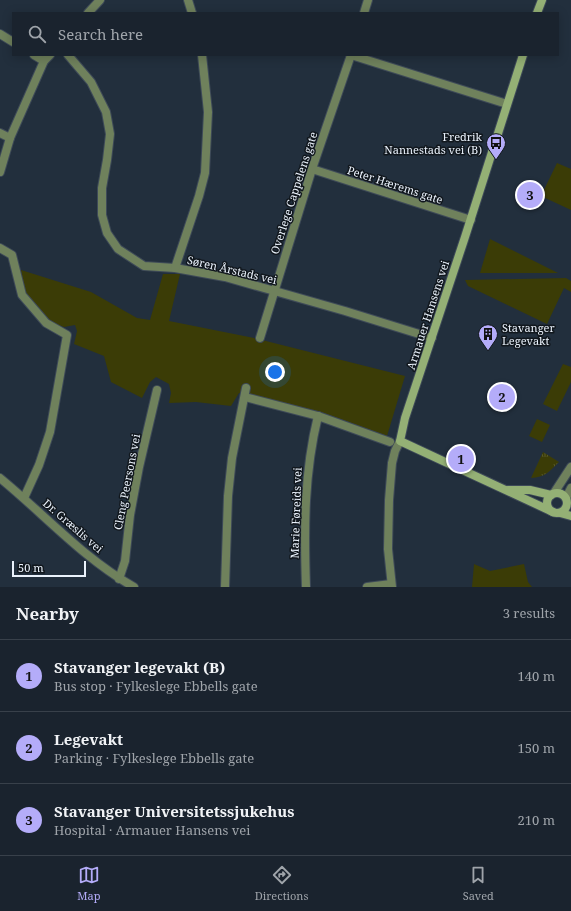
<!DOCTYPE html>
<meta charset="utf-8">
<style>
:root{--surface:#1a232e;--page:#272f3a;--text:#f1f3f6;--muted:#9fa4aa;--line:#38404a;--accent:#b4acf9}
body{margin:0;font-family:"Noto Serif",serif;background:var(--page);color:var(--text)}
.scale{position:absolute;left:12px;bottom:10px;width:74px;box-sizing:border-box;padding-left:4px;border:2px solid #eaf2fc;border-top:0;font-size:11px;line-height:14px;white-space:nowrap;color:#eaf2fc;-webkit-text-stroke:3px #11171d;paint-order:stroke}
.you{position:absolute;left:275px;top:372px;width:14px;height:14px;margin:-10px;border:3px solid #fff;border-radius:50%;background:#1a73e8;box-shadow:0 0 0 6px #1a73e833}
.badge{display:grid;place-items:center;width:26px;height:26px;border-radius:50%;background:var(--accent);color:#111;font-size:13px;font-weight:700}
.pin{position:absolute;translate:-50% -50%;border:2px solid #fff;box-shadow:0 1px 4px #0006}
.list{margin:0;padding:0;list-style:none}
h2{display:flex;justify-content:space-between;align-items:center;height:52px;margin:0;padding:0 16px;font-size:17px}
h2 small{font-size:13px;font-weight:400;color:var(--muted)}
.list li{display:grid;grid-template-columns:26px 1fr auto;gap:12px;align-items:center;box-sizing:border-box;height:72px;padding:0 16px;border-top:1px solid var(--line)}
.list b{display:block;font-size:15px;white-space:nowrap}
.list p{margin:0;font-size:13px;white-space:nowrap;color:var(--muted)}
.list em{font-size:13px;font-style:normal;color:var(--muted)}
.icon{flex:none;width:22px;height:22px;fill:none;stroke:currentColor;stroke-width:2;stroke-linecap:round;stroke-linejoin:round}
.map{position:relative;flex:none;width:571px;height:587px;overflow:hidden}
.search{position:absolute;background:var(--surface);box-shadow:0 2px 10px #0003;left:12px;right:12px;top:12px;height:44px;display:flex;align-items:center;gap:10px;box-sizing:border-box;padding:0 14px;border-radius:0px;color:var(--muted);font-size:15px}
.sheet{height:268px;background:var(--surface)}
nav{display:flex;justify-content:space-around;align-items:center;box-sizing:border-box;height:56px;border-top:1px solid var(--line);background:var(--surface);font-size:11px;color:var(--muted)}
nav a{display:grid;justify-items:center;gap:2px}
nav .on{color:var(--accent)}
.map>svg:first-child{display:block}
</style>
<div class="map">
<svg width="571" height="587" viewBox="0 0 571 587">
<defs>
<pattern id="grass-tufts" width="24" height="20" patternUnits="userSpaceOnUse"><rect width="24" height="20" fill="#3b3c06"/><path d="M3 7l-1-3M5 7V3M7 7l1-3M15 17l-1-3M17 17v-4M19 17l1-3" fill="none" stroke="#58592b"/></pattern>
</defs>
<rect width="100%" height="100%" fill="#222f3d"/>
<path fill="url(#grass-tufts)" d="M543,452L559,462C549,472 545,477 531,478Z"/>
<g fill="#3b3c06">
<path d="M557,163L571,169V210L541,196Z"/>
<path d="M490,239L558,273H480Z"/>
<path d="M21,270L91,292L137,318L150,320L163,274H180L169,321L254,338L405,376L387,436L321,412L239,393L231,406L196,402L169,403L171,393L169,384L156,377L150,382L142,398L111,382L104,356L74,344L77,331L75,325L64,327L55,324L45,318L23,289Z"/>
<path d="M566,278L571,281V292L564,288L547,324L468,286L465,280Z"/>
<path d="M563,364L571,367V382L557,411L543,404Z"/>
<path d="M537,419L550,425L542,442L529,436Z"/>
<path d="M474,564L490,571L524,564L528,582L532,587H472Z"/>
</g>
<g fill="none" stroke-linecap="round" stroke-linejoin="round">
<defs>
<g id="street">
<path d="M188,0L192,13"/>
<path d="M88,13L100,0"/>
<path d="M364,13L368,0"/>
<path d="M0,34L13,42"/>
<path d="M34,55L44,61"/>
<path d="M68,55L91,82L106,112L110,134L107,160L102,188V215L107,233L118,249L144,266L175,268L225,277L345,311L432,338"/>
<path d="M351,55L507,104"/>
<path d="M0,133L10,138"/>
<path d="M312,169L471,220"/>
<path d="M0,172L10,138L44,61L50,55"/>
<path d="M0,248L12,255L22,295L46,323L67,335L50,432L39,465L24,498"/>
<path d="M175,268L199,196L205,173L208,112L202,55"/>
<path d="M260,338L312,169L351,55"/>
<path d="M245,397L318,416L390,442"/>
<path d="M0,478C44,514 84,559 134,587"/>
<path d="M554,493L571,467"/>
<path d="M566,498L571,488"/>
<path d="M119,579L125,561L130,515L139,467L157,390"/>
<path d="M225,587L228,496L232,458L246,388"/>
<path d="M306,587C304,528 304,473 318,416"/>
<path d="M367,587L391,584"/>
<path d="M392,587L388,549L389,500L392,463L395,451L400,441"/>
</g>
<g id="secondary">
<path d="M537,13L542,0"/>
<path d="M523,55L465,237L405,418L400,441L553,512"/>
<path d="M508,490H530L551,495"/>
<circle cx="557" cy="503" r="10"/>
<path d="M560,513L571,516"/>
</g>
</defs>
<use href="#street" stroke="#3e4a58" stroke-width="10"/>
<use href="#secondary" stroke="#3e4a58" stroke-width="10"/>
<use href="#street" stroke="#6f815c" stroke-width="8"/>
<use href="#secondary" stroke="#94b075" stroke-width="8"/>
</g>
<defs>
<symbol id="bus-pin" viewBox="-11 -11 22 30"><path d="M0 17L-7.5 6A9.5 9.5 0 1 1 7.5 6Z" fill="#b4acf9" stroke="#11171d"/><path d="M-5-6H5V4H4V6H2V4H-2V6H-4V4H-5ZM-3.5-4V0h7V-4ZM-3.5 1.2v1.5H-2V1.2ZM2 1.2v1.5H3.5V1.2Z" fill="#111"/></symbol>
<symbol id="building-pin" viewBox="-11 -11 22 30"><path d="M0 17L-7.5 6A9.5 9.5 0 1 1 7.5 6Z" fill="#b4acf9" stroke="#11171d"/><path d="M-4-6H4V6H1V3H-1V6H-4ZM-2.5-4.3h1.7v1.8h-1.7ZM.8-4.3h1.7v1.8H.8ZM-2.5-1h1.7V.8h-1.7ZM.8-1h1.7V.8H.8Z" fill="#111"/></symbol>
</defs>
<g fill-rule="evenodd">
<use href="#bus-pin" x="485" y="132" width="22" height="30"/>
<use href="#building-pin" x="477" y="323" width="22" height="30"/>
</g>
<g text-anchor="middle" stroke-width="3" stroke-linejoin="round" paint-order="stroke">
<g font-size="11" fill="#eaf2fc" stroke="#11171d" text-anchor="end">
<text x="482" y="141">Fredrik<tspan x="482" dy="13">Nannestads vei (B)</tspan></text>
<text x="502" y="332" text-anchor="start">Stavanger<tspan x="502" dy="13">Legevakt</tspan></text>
</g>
<g font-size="11" fill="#eaf2fc" stroke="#11171d">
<text transform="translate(395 185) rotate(18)" y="4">Peter Hærems gate</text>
<text transform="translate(294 193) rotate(-72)" y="4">Overlege Cappelens gate</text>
<text transform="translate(232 270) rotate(13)" y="4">Søren Årstads vei</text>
<text transform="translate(428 315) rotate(-72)" y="4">Armauer Hansens vei</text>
<text transform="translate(127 482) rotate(-79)" y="4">Cleng Peersons vei</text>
<text transform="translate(296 513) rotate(-88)" y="4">Marie Føreids vei</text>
<text transform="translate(73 526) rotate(41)" y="4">Dr. Græslis vei</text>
</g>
</g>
</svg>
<div class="scale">50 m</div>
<div class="you"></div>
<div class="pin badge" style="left:461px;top:459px">1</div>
<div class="pin badge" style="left:502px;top:397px">2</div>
<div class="pin badge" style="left:530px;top:195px">3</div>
<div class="search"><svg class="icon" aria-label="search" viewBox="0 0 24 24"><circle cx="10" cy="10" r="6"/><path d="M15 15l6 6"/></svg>Search here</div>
</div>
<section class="sheet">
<h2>Nearby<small>3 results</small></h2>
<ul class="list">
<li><span class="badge">1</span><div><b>Stavanger legevakt (B)</b><p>Bus stop · Fylkeslege Ebbells gate</p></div><em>140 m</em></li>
<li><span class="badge">2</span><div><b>Legevakt</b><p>Parking · Fylkeslege Ebbells gate</p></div><em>150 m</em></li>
<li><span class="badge">3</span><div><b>Stavanger Universitetssjukehus</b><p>Hospital · Armauer Hansens vei</p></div><em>210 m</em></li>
</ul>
</section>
<nav>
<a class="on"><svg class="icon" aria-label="map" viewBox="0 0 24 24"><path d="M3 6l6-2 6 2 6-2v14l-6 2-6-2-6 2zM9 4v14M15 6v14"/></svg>Map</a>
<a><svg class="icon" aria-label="directions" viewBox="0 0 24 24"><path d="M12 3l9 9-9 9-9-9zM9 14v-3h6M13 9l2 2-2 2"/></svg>Directions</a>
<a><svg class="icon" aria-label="saved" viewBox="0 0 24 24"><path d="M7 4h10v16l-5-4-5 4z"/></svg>Saved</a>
</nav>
